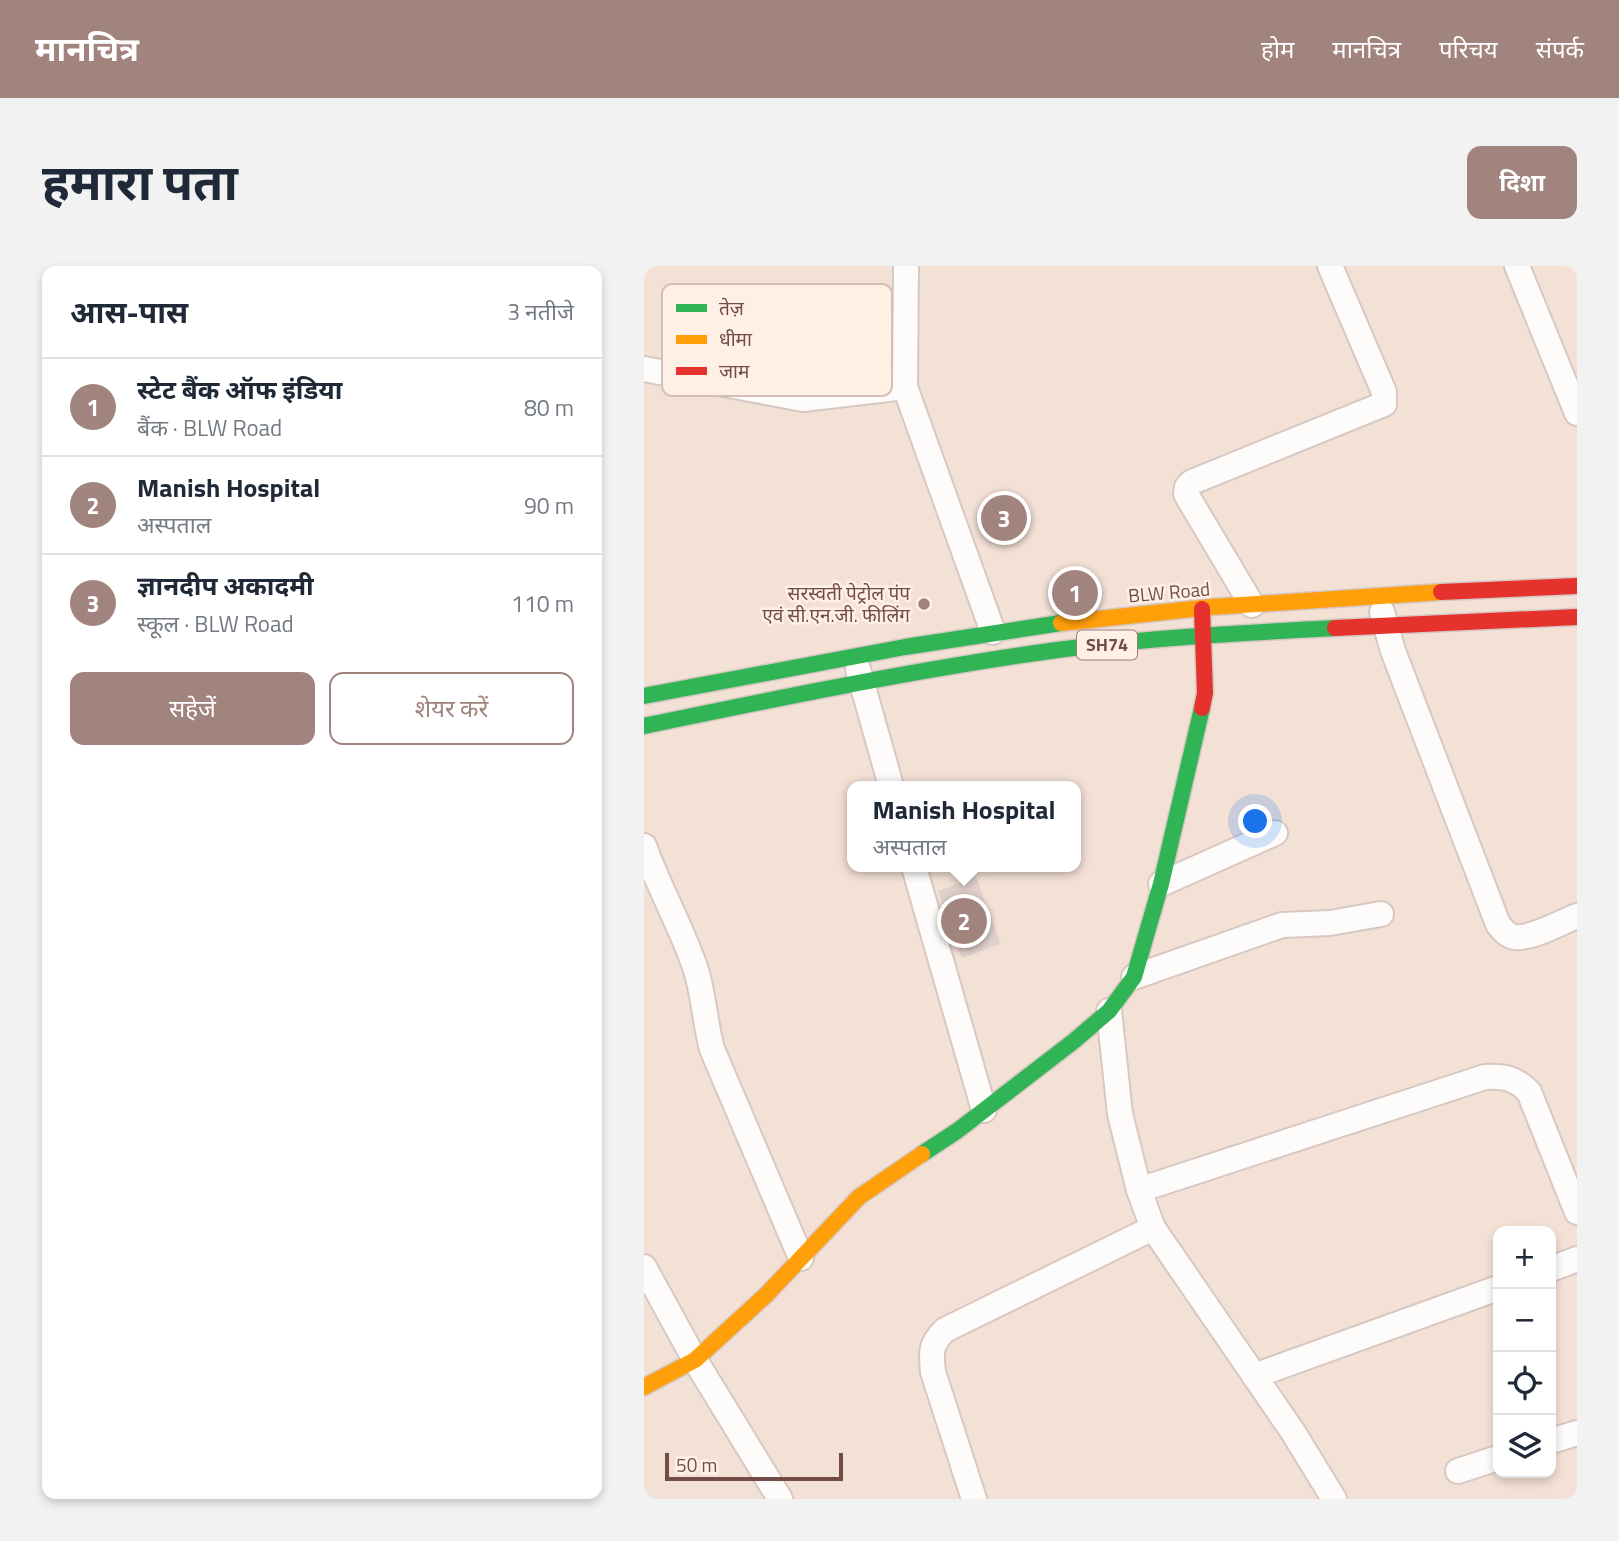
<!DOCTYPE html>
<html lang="hi">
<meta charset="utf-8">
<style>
:root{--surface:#fff;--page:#f2f2f3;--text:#1f2937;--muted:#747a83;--line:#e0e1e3;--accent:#a2847e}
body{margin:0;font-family:"Titillium Web","Noto Sans Devanagari",sans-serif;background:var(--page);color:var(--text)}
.controls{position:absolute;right:21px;bottom:21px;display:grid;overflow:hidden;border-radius:14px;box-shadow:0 4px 10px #0003}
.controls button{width:63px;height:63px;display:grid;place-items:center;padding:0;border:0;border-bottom:2px solid var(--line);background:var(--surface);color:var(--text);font:35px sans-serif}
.scale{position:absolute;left:21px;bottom:18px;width:178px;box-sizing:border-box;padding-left:7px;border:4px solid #744c46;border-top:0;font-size:19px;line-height:24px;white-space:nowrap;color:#744c46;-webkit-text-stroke:5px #fff0e5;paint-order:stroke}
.you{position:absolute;left:612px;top:556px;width:24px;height:24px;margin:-18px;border:5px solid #fff;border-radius:50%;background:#1a73e8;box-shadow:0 0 0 10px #1a73e833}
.badge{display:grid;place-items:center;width:46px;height:46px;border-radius:50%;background:var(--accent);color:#fff;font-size:23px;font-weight:700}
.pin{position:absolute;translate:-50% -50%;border:4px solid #fff;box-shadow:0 2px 7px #0006}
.popup{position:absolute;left:203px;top:515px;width:234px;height:91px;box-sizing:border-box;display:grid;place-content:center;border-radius:14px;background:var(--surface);filter:drop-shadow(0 2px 5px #0005);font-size:23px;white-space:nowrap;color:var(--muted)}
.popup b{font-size:26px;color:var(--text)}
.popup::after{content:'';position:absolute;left:50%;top:100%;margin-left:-14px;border:14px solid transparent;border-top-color:var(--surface)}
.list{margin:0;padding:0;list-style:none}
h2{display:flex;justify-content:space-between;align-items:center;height:91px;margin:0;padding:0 28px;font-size:30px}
h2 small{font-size:23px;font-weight:400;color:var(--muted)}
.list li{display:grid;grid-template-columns:46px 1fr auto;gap:21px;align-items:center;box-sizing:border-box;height:98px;padding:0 28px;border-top:2px solid var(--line)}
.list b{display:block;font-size:26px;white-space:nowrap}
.list p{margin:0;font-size:23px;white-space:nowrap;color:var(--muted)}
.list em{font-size:23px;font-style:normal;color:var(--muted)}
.actions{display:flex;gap:14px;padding:21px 28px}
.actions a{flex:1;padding:16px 0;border:2px solid var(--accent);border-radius:14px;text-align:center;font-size:24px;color:var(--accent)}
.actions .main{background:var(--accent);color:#fff}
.icon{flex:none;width:38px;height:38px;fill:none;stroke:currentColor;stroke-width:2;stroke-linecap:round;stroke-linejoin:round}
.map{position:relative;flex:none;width:933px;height:1233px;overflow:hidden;border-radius:14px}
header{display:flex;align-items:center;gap:42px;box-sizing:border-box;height:98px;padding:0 35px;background:var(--accent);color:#fff}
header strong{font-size:33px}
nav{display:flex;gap:38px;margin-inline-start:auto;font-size:24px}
.intro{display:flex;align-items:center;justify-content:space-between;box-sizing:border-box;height:168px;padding:0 42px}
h1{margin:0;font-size:49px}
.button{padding:18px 32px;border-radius:14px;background:var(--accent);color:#fff;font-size:24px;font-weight:700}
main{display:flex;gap:42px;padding:0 42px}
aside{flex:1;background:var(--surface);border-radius:14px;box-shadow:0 4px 10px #0003}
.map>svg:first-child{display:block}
</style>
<header>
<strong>मानचित्र</strong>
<nav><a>होम</a><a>मानचित्र</a><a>परिचय</a><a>संपर्क</a></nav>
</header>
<div class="intro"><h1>हमारा पता</h1><a class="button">दिशा</a></div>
<main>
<aside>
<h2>आस-पास<small>3 नतीजे</small></h2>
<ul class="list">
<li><span class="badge">1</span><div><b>स्टेट बैंक ऑफ इंडिया</b><p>बैंक · BLW Road</p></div><em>80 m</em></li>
<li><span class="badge">2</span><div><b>Manish Hospital</b><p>अस्पताल</p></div><em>90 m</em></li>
<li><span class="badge">3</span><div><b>ज्ञानदीप अकादमी</b><p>स्कूल · BLW Road</p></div><em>110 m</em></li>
</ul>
<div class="actions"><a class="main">सहेजें</a><a>शेयर करें</a></div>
</aside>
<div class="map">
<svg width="933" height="1233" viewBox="0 0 933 1233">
<rect width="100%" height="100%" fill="#f6ece5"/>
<path fill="#f4e1d6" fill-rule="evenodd" d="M0,0H933V1233H0ZM208,520H432V601H208ZM854,965H907V1207H854Z"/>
<path fill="#e2d2cd" d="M332,611L357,678L318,692L294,625Z"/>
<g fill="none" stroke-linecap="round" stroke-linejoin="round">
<defs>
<g id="street">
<path d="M262,0L261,121L349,366"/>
<path d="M873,0L933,147"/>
<path d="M0,103L159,133L261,121"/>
<path d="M608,339L542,228L543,221L548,216L740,138V126L686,0"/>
<path d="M738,346L749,385L854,658C858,663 864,671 872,671C887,673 918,656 933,650"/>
<path d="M214,403L247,520"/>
<path d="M0,580C15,622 38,662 52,704C60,730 61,757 68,783L157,992"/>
<path d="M270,601L340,844"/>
<path d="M517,618L631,567"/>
<path d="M490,711L638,659L686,657L737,648"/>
<path d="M465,745L476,848L495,924L509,962L649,1166L690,1233"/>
<path d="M495,924L841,811C861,810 871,812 885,826L933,946"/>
<path d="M0,1001L51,1094L136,1233"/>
<path d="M907,1003L933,993"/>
<path d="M610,1110L854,1022"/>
<path d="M907,1175L933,1167"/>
<path d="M814,1205L854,1192"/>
<path d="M330,1233L289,1106C287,1087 286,1078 301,1064L509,962"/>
</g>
<g id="fast">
<path d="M0,430L261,381L417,357"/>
<path d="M0,460C135,432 270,404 406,385C501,372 596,367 691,362"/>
<path d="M278,888L313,865L430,775L465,745L490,711L517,618L558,442"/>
</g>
<g id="slow">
<path d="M417,357L567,341L797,326"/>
<path d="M0,1121L51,1094L122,1029L215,931L278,888"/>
</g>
<g id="jam">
<path d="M797,326L933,320"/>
<path d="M691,362L933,351"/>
<path d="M558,442L561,427L558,343"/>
</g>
</defs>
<use href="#street" stroke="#d7c8c3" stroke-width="28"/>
<use href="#fast" stroke="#d6c7c2" stroke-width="19"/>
<use href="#slow" stroke="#d6c7c2" stroke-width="19"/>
<use href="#jam" stroke="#d6c7c2" stroke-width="19"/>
<use href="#street" stroke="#fefcfb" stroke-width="24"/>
<use href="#fast" stroke="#30b455" stroke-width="16"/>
<use href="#slow" stroke="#ff9f0a" stroke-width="16"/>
<use href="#jam" stroke="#e5322d" stroke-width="16"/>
</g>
<circle fill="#a2847e" stroke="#fff0e5" stroke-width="2.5" cx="280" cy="338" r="7"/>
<g text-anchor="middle" stroke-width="5" stroke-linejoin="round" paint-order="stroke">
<rect fill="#fff0e5" stroke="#9e7d76" stroke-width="2" x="433" y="364.5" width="60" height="29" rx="5"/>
<g font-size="18" font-weight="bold" fill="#744c46">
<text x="463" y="385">SH74</text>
</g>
<g font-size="19" fill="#744c46" stroke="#fff0e5">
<text transform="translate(525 326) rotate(-5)" y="7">BLW Road</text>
</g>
<g font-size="19" fill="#744c46" stroke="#fff0e5" text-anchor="end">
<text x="266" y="334">सरस्वती पेट्रोल पंप<tspan x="266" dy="22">एवं सी.एन.जी. फीलिंग</tspan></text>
</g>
</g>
<rect x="18" y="18" width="230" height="112" rx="10" fill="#fff0e5" stroke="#d5bfb5" stroke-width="2"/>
<rect x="32" y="38" width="31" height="8" fill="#30b455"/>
<rect x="32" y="69" width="31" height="9" fill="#ff9f0a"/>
<rect x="32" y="101" width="31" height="8" fill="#e5322d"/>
<g font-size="19" fill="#744c46">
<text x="75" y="49">तेज़</text>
<text x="75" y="80">धीमा</text>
<text x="75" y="112">जाम</text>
</g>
</svg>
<div class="controls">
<button>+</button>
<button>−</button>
<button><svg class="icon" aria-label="locate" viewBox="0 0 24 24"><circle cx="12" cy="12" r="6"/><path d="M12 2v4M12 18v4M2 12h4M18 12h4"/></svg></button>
<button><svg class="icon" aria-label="layers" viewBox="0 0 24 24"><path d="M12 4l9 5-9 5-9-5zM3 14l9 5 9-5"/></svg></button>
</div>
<div class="scale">50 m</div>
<div class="you"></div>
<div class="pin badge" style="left:431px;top:327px">1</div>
<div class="pin badge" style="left:320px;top:655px">2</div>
<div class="popup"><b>Manish Hospital</b>अस्पताल</div>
<div class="pin badge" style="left:360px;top:252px">3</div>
</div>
</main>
